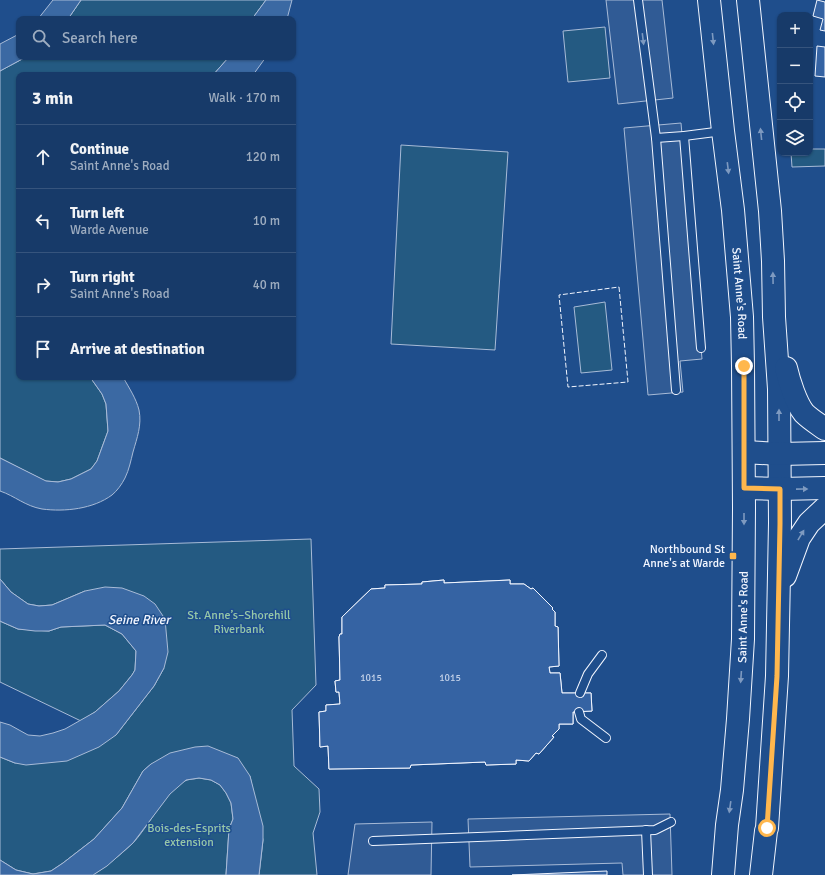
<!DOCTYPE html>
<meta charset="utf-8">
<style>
:root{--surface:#173a69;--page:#244571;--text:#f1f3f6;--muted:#9eadc0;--line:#36547d}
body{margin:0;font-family:Signika,sans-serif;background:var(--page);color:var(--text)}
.controls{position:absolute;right:12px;top:12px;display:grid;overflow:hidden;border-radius:8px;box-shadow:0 1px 3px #0004}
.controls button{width:36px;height:36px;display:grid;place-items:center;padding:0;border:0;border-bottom:1px solid var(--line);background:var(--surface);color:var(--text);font:20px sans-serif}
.stop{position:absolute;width:12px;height:12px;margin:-9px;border:3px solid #ffb74d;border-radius:50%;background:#fff}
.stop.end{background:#ffb74d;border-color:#fff;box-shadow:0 1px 4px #0008}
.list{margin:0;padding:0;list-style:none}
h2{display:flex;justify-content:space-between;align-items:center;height:52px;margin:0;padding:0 16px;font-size:17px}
h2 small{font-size:13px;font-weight:400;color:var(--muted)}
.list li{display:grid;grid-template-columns:26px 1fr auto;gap:12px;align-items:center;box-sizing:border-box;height:64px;padding:0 16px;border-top:1px solid var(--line)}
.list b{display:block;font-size:15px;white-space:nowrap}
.list p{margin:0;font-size:13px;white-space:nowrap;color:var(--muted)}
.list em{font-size:13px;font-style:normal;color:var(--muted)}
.icon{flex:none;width:22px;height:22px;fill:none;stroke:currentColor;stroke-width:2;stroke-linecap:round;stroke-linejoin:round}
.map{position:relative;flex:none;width:825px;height:875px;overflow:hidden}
.search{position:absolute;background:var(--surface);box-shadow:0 1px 3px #0004;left:16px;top:16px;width:280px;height:44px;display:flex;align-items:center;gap:10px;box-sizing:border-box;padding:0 14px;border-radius:8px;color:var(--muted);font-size:15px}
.panel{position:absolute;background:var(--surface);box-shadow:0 1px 3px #0004;left:16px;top:72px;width:280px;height:308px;border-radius:8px}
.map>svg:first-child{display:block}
</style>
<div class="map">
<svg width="825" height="875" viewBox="0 0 825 875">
<rect width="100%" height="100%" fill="#1f4e8c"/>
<g fill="#245a82" stroke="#a8bbd7">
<path d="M81,0H266L252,19H68Z"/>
<path d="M605,27L610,78L568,82L563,31Z"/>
<path d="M26,57H229L213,75H19V377H90L102,394L106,404L108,431L97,461L91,469L71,479L58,482L45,481L0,458V71Z"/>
<path d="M401,145L508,152L495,350L391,344Z"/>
<path d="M810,149H825V166L792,167L791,153H810Z"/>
<path d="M605,302L612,370L581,373L574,307Z"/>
<path d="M311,539L316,685L292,710L294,766L319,789L320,812L313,833L317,875H259L263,840L250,776L151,764L143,771L122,808L94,839L63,863L51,871L33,874L16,870L0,860V757L15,763L116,735L154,686L164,668L85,591L52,605L39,606L28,604L11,592L0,579V549Z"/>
<path d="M0,621L2,622L18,629L49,631L61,627L105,625L122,634L136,651L135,670L132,675L119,691L95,712L81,721L0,682Z"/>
<path d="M199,778L211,780L220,785L226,793L231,803L233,819L229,829L226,875H93C107,866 120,855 132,844C148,828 167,788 187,780C190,779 195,779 199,778Z"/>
</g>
<g fill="#305b95" stroke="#a8bbd7">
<path d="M606,0H662L673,98L618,104Z"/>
<path d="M681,123L702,359L680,361L683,392L648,395L624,128Z"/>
<path d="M670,814L672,875H623L622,863L470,867L468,819Z"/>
<path d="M432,822L431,875H348L355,824Z"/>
</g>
<g fill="#3b69a3" stroke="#a8bbd7">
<path d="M53,0H81L68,19H38Z"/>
<path d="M266,0H292L287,19H252Z"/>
<path d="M19,34V57H26L0,71V44Z"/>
<path d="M229,57H266L253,75H213Z"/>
<path d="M90,377H123C129,388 136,398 139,410C142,425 137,438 133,452C131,460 129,470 125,478C122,484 117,491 112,495C93,509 65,512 42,509C25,506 15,496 0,491V458L46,481L58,482L71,479L91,469L97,461L108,431L106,404L102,394Z"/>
<path d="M0,579L11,592L28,604L39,606L52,605L85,591L105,587L122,588L144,596L155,604L165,619L168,652L164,668L154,686L116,735L99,747L67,761L26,765L15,763L0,757V722L10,725L28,735L40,736L53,733L65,729L95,712L119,691L132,675L135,670L136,651L122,634L105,625L61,627L49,631H35L18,629L2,622L0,621Z"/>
<path d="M208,746L238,758L250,776L263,826V840L259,875H226L229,829L233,819L231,803L226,793L220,785L211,780L199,778L186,780L170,794L133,843L107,866L93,875H0V860L16,870L33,874L51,871L63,863L94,839L122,808L143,771L151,764L170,753L195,747Z"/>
</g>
<g fill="#3563a3" stroke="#f2f6ff" fill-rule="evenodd">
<path d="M817,0L825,2V31L820,30L823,19L813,16Z"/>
<path d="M817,46L825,47V77L815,76Z"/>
<path d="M444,580V583L510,580V584H524L531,589L533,588L553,608L552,609L555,612V626L558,627L559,666L549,667L550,673H560L562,693H591L592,711L573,712V724H559V729L552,736L554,737L539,754L536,753L529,761L516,760V764L486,765L485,762L411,765L410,768L329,769L328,746L320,747L319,712L326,711V705L340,704L339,692H336L335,681L340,680L339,637L340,634H342V617L371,589L385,588V585L422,584V582ZM492,643L498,647L501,699L495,706L410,708L403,703L401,651L407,646Z"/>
<path d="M444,580V583L510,580V584H524L531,589L533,588L553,608L552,609L555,612V626L558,627L559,666L549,667L550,673H560L562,693H591L592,711L573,712V724H559V729L552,736L554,737L539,754L536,753L529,761L516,760V764L486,765L485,762L411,765L410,768L329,769L328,746L320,747L319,712L326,711V705L340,704L339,692H336L335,681L340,680L339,637L340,634H342V617L371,589L385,588V585L422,584V582Z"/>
<path d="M607,871V875H512Z"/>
</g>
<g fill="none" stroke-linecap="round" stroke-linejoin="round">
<defs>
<g id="lane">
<path d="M638,0L656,138L676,390"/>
<path d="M684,136L701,348"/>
<path d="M656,138L684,136L723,131"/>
<path d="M580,693L588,674L602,655"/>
<path d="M579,712L581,719L606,738"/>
<path d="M646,830L648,875"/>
<path d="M373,841L655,830L671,822"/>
</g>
<g id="secondary">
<path id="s1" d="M709,0L723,131L733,210L742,317L743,366L744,508L743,639L738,719L732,790L727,825L723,875"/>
<path d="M748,0L770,211L773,261L774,317L779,389L780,523L777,676L767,828L766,831L761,875"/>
<path d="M786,368C789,381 796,403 804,413C810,419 818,424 825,429"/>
<path d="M744,452L780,454L825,453"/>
<path d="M744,488L780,489L825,488"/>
<path d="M785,576L799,538L809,523L825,508"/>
</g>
</defs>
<use href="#lane" stroke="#f2f6ff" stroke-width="10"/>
<use href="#secondary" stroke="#f2f6ff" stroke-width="24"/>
<use href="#lane" stroke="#1f4e8c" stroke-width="8"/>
<use href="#secondary" stroke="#1f4e8c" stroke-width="22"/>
<path stroke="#f2f6ff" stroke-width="1" stroke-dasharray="5 2" stroke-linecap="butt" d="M619,287L628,382L568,387L559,295Z"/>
</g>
<defs><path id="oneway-solid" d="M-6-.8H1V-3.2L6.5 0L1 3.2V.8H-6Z"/></defs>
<g fill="#7e9ac0">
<use href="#oneway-solid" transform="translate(643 39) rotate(83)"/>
<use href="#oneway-solid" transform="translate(713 39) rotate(84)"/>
<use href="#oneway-solid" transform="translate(761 134) rotate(-96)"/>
<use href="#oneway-solid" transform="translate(728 168) rotate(83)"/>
<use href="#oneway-solid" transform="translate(773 278) rotate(-91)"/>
<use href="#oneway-solid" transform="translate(779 415) rotate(-90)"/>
<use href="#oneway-solid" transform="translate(802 489) rotate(-1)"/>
<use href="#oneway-solid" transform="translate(744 519) rotate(90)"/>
<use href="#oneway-solid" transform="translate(801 535) rotate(-59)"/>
<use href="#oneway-solid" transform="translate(741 677) rotate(94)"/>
<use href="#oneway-solid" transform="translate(730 807) rotate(98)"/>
</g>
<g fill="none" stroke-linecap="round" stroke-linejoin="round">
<path stroke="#ffb74d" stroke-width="5" d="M744,366V488L780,489V524L777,676L767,828"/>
</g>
<rect fill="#ffb74d" stroke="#1f4e8c" stroke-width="1.5" x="729" y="552" width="8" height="8" rx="2"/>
<g text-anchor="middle" stroke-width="3" stroke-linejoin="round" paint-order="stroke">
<g font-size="10" fill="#c3d1e8">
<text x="371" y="681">1015</text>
<text x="450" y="681">1015</text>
</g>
<g font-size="12" fill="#f2f6ff" stroke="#1f4e8c">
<text dy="4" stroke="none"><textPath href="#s1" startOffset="295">Saint Anne's Road</textPath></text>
<text transform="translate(743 617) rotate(-89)" y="4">Saint Anne's Road</text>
</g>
<g font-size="12" fill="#f2f6ff" stroke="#1f4e8c" text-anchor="end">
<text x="725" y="553">Northbound St<tspan x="725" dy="14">Anne's at Warde</tspan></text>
</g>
<g font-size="12" fill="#97c8a6" stroke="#1f4e8c">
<text x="239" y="619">St. Anne’s–Shorehill<tspan x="239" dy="14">Riverbank</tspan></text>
<text x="189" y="832">Bois-des-Esprits<tspan x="189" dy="14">extension</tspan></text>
</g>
<g font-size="13" font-style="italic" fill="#f2f6ff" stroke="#1f4e8c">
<text x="139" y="624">Seine River</text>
</g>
</g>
</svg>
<div class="controls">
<button>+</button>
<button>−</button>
<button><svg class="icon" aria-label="locate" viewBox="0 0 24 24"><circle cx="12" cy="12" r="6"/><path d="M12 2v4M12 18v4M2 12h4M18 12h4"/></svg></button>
<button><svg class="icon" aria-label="layers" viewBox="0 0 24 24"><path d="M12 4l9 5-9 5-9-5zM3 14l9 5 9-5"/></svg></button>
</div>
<div class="stop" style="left:767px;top:828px"></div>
<div class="stop end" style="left:744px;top:366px"></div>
<div class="search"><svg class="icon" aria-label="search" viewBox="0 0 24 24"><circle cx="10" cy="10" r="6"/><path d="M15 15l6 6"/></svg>Search here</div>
<section class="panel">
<h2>3 min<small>Walk · 170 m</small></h2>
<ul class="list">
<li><svg class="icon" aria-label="ahead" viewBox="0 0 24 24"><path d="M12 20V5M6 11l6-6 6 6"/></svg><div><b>Continue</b><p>Saint Anne's Road</p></div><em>120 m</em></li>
<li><svg class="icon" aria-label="left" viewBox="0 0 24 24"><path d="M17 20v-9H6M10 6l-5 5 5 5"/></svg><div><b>Turn left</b><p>Warde Avenue</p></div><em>10 m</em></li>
<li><svg class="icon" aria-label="right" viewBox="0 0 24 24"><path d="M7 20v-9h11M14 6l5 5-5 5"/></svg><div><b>Turn right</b><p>Saint Anne's Road</p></div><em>40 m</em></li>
<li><svg class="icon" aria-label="arrive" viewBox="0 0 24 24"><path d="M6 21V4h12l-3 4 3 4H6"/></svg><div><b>Arrive at destination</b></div></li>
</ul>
</section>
</div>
